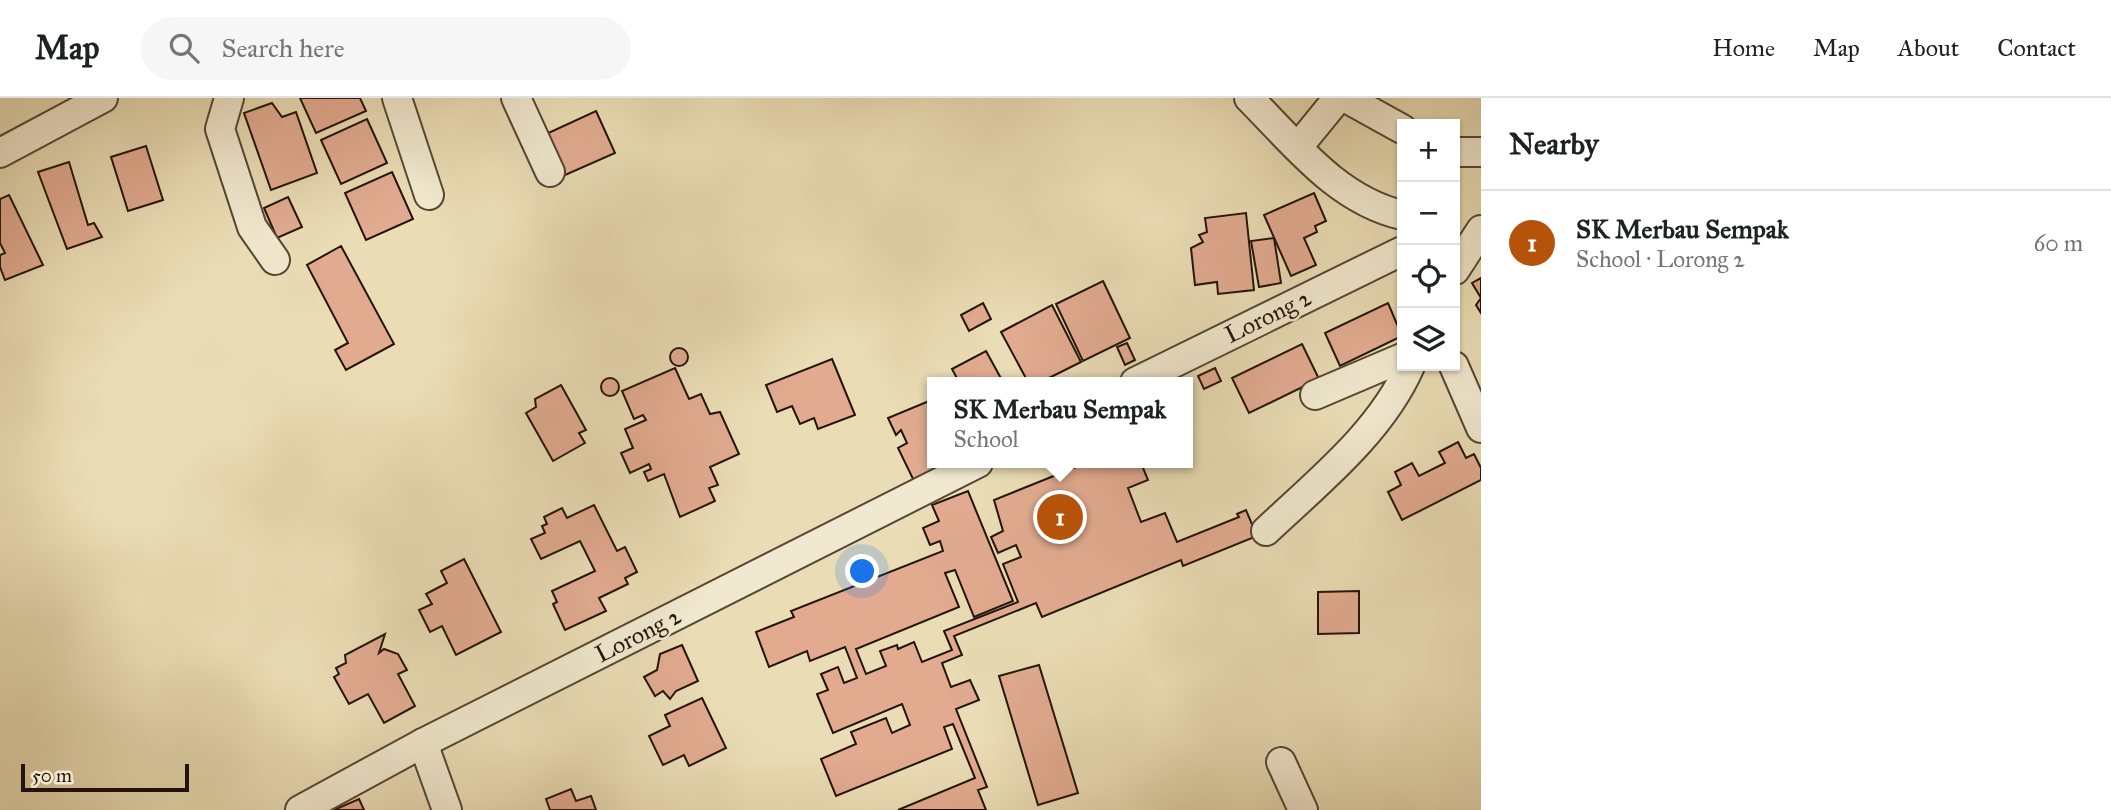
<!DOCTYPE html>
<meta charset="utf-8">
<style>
:root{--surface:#fff;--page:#f6f6f6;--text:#202124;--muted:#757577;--line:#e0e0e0;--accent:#b45309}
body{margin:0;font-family:"IM FELL Great Primer",serif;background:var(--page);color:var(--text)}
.controls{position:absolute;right:21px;top:21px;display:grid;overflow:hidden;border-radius:0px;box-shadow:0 2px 5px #0004}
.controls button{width:63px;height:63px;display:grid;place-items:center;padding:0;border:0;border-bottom:2px solid var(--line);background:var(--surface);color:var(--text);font:35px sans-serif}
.scale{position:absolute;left:21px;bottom:18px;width:168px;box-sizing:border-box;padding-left:7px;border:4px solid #23130a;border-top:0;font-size:19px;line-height:24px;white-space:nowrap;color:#23130a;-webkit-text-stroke:5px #f1e9cf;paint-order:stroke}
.you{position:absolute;left:863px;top:474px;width:24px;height:24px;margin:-18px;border:5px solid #fff;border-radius:50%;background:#1a73e8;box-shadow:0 0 0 10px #1a73e833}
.badge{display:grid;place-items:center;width:46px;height:46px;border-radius:50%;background:var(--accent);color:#fff;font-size:23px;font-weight:700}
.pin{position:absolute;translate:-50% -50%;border:4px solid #fff;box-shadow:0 2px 7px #0006}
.popup{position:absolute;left:927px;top:279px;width:266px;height:91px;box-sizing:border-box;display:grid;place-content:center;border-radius:0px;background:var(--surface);filter:drop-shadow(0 2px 5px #0005);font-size:23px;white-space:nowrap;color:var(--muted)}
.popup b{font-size:26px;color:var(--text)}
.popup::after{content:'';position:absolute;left:50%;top:100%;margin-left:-14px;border:14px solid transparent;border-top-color:var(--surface)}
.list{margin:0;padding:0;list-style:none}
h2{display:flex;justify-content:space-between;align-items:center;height:91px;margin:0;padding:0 28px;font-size:30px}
h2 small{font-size:23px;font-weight:400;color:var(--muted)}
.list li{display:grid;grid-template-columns:46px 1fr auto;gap:21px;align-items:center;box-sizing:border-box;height:105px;padding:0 28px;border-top:2px solid var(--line)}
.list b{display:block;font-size:26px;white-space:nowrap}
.list p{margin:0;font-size:23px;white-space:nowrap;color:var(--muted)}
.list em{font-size:23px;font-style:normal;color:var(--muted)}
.icon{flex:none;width:38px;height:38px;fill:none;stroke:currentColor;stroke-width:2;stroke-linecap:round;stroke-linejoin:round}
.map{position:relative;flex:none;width:1481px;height:712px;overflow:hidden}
header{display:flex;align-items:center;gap:42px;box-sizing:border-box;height:98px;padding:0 35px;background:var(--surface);border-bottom:2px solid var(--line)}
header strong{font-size:33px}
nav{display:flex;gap:38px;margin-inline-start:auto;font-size:24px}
.search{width:490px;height:63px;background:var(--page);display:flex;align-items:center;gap:18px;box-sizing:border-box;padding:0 24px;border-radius:38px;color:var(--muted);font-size:26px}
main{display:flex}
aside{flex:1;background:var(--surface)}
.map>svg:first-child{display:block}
</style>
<header>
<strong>Map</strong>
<div class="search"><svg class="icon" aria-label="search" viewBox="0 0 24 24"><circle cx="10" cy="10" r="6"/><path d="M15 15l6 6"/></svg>Search here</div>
<nav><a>Home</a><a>Map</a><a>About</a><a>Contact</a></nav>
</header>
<main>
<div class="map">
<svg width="1481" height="712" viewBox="0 0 1481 712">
<rect width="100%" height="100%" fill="#eaddb5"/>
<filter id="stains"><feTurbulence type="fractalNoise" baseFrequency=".00286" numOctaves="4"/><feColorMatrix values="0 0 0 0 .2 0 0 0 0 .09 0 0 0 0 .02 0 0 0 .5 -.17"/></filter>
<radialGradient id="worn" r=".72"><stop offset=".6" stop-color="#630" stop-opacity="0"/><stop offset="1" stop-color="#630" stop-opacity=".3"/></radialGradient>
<g fill="#e2ab90" stroke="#23130a" stroke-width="2">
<path d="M300,0H360L366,13L316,35Z"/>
<path d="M272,5L282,19L296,14L317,75L271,92L244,15Z"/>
<path d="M596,13L615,55L563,78L544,37Z"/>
<path d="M367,21L387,65L341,86L321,42Z"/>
<path d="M146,48L163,102L128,113L111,59Z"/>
<path d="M69,64L88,127L94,125L102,139L67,151L38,74Z"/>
<path d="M392,74L413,121L366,142L345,95Z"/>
<path d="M1314,95L1326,123L1315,128L1317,134L1304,140L1316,167L1291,178L1264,117Z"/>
<path d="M9,97L43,167L5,182L0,169V157L5,155L0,145V101Z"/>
<path d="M288,99L302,129L277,140L264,110Z"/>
<path d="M1246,115L1254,192L1218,196L1217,184L1195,187L1191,150L1203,144L1199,137L1207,134L1205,120Z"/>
<path d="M1274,140L1281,185L1259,189L1251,143Z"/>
<path d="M341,148L394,246L346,272L335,252L348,245L307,167Z"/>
<path d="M1481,180V215L1476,207L1481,200L1472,185Z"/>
<path d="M1103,183L1130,240L1083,263L1056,206Z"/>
<path d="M983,205L991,221L969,233L961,217Z"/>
<path d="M1388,205L1402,238L1340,268L1325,235Z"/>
<path d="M1052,207L1081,264L1041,284H1028L1001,234Z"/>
<path d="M1127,245L1135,262L1125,267L1117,249Z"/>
<path d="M1302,246L1319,281L1249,315L1232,280Z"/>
<circle cx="679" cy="259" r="9"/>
<path d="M986,253L1003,284H959L952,271Z"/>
<path d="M832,261L855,317L818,331L814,320L800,326L792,308L777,314L766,287Z"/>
<path d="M675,270L689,301L701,296L710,316L720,314L739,356L710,369L718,387L709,390L715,403L680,419L664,376L648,383L644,374L651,371L649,366L630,375L621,355L633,350L625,331L646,322L643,317L634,321L622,293Z"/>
<path d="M1215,270L1221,283L1204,291L1198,278Z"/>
<circle cx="610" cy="289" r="9"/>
<path d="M561,287L586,332L579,335L585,345L553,363L526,315L536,309L535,301Z"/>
<path d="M929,303L932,309V365H950L914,383L898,350L907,345L901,332L896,337L888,320Z"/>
<path d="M1458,344L1466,360L1474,356L1481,370V382L1402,422L1388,394L1401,387L1395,374L1412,365L1419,378L1445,365L1439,354Z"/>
<path d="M1086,365H1141L1148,382L1128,390L1141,424L1165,415L1177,444L1239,419L1237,416L1246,412L1257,438L1183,468L1181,462L1042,519L1036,505L954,538L962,557L942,565L951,589L970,582L979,602L956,611L987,689L978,692L986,712H898L975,680L953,626L944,629L952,651L836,698L821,661L856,646L851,634L886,620L892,635L910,627L902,606L833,635L817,596L828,592L821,576L838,569L844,585L857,580L845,549L810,563L807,553L769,569L756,534L794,519L791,513L943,453L940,443L930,447L923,430L939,423L932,407L968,393L1013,503L974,519L955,472L945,475L959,509L856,551L866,576L886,568L880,553L897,547L898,551L914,544L922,564L952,552L944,533L1018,504L1003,466L1021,459L1016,447L998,455L991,439L1003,433L994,402Z"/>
<path d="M594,407L617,453L625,449L637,474L625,480L628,486L599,500L606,513L565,532L553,506L557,504L552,493L595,473L580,443L541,461L531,441L545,435L542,428L547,426L544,419L562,410L567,420Z"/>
<path d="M464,461L501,534L456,557L442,528L430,534L419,512L432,506L426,496L447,485L441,473Z"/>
<path d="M1359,493V535L1318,536V494Z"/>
<path d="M385,536L379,555L384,551L398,556L407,572L398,576L415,608L384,625L368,596L349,606L334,579L339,576L336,570L346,565L345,557Z"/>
<path d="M682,547L698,583L676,593L670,601L663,593L655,598L644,579L657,572L660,556Z"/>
<path d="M1039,567L1078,695L1038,707L999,578Z"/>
<path d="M702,600L726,650L689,668L684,657L663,667L649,638L670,628L665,617Z"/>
<path d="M571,691L576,703L591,698L596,712H550L546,701Z"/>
<path d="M359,701L364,712H334Z"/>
</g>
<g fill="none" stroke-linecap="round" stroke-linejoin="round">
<defs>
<g id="minor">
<path d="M229,0L220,31L252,129L275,162"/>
<path d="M397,0L429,97"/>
<path d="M516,0L550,74"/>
<path d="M1249,0C1294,45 1337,102 1402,117"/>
<path d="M1346,0L1402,31"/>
<path d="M1298,49L1338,0"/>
<path d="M1455,54H1481"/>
<path d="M0,55L103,0"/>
<path d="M1455,172L1481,132"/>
<path d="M1454,268L1481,330"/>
<path d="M1135,284L1402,153"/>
<path d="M1315,297L1402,260"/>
<path d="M1266,433C1318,384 1381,334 1410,268"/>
<path d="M423,645L447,712"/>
<path d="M1281,664L1303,712"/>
<path d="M300,712L423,645L978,365"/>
</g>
</defs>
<use href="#minor" stroke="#554635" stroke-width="32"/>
<use href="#minor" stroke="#f1e9cf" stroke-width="28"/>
</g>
<g text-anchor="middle" stroke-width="5" stroke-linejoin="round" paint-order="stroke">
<g font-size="24" fill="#23130a" stroke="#f1e9cf">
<text transform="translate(1268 218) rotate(-26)" y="8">Lorong 2</text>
<text transform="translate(638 537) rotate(-27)" y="8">Lorong 2</text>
</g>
</g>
<rect width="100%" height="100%" filter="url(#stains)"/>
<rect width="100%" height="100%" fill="url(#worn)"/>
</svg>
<div class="controls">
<button>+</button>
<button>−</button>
<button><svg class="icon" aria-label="locate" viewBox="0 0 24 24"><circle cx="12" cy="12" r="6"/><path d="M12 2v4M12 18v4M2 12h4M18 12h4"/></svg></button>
<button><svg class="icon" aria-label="layers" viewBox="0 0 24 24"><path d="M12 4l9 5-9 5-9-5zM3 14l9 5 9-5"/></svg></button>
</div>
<div class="scale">50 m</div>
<div class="you"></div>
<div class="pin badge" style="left:1060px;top:419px">1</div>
<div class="popup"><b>SK Merbau Sempak</b>School</div>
</div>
<aside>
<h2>Nearby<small></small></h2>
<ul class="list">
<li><span class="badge">1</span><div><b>SK Merbau Sempak</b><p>School · Lorong 2</p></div><em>60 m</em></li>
</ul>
</aside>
</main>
